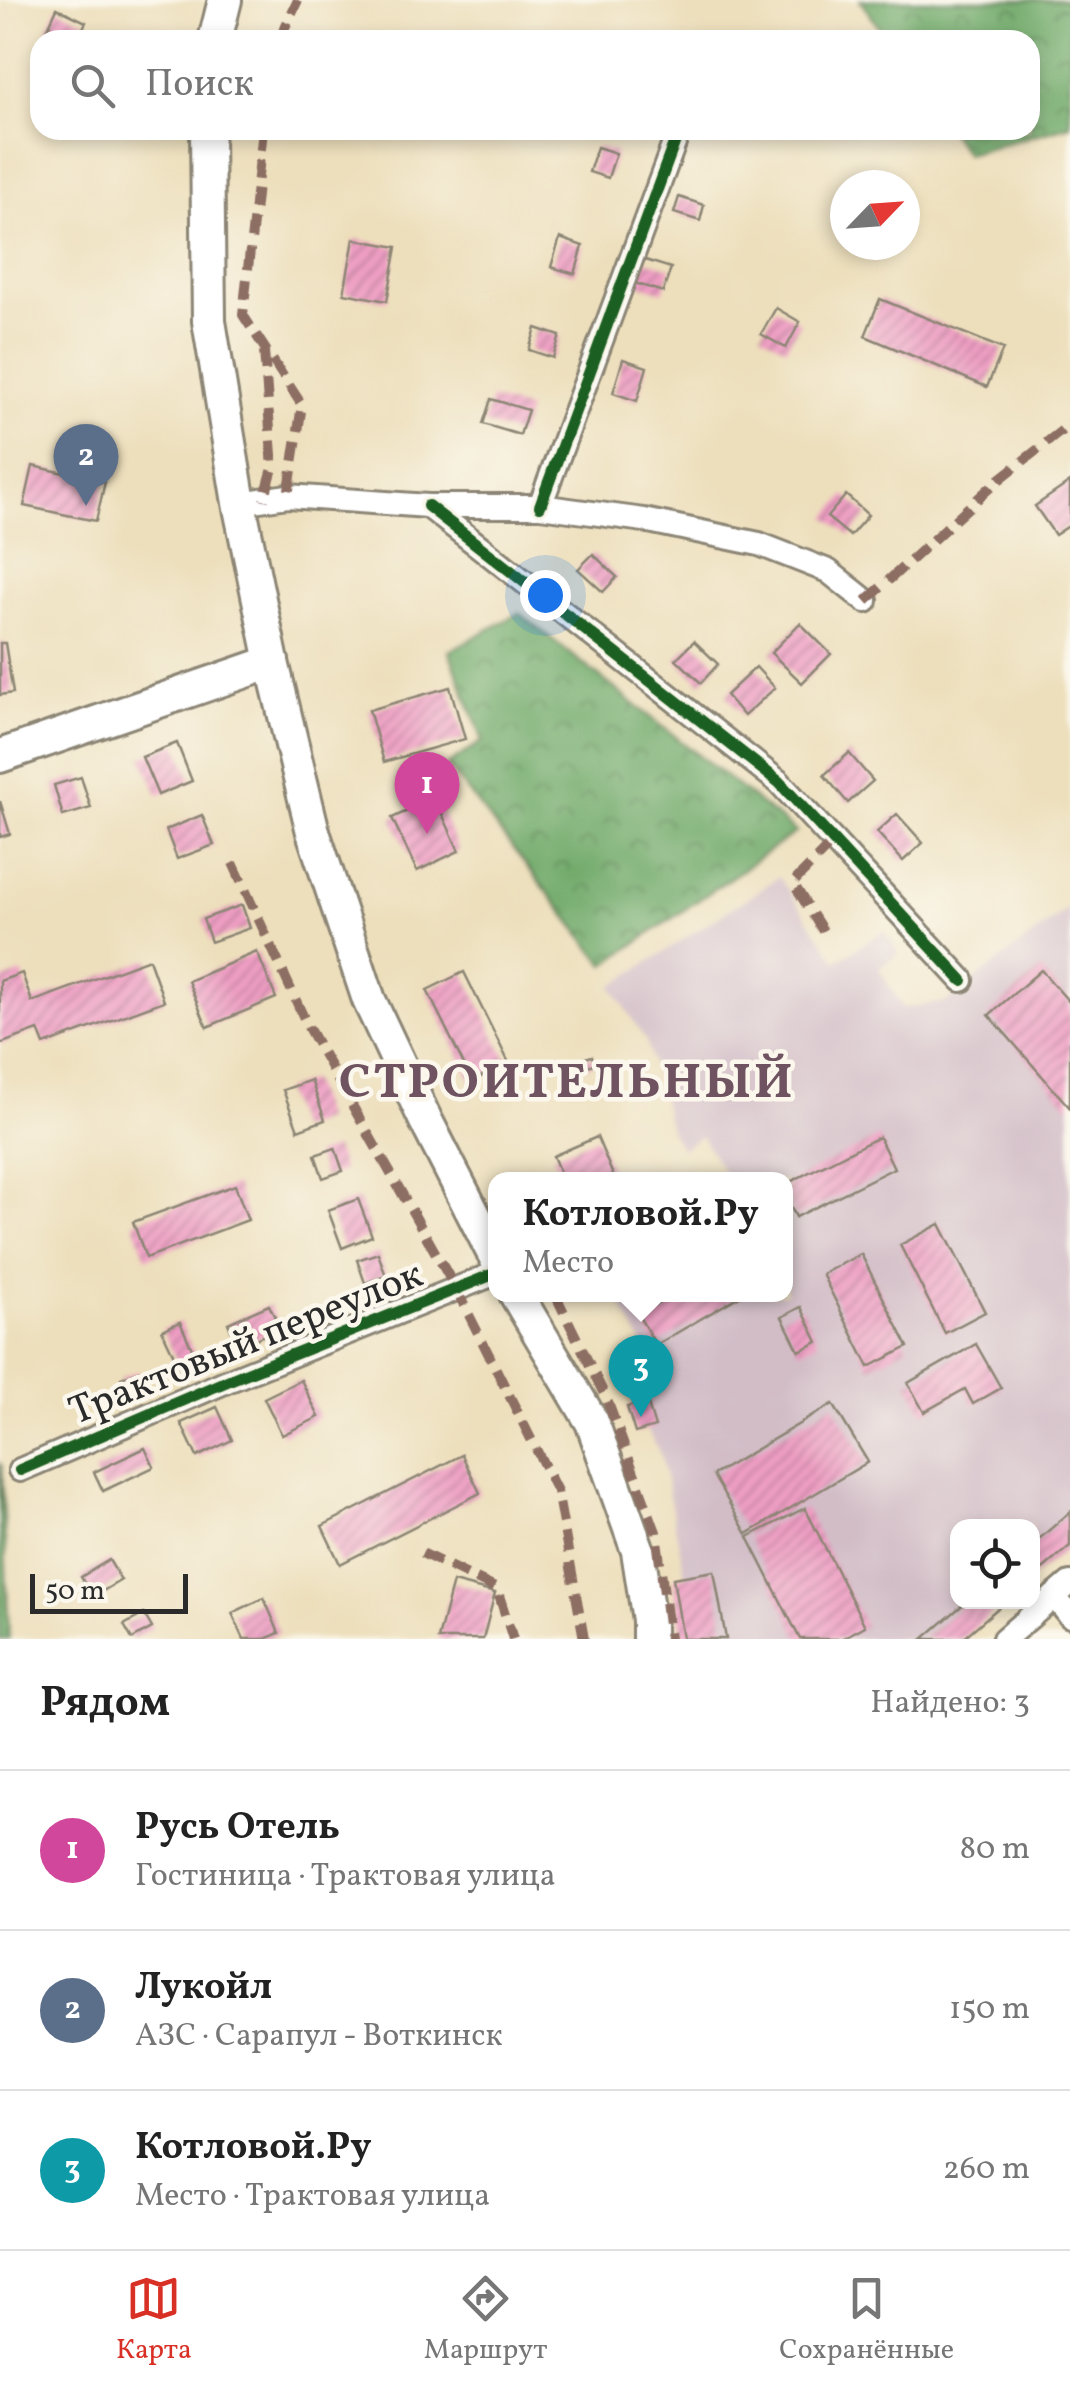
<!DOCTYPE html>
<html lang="ru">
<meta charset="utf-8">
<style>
:root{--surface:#fff;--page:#f6f6f6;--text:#222;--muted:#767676;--line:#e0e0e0;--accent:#d93025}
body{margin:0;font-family:Vollkorn,serif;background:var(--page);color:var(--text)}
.controls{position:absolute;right:30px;bottom:30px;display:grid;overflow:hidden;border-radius:20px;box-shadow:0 5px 15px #0003}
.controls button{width:90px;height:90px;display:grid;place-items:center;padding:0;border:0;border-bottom:2px solid var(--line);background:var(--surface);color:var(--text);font:50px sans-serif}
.compass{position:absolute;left:830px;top:170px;width:90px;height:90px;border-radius:50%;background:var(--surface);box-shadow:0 5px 15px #0003;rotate:65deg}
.scale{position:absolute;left:30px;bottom:25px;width:158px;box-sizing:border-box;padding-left:10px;border:5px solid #2b2b2b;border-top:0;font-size:28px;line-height:35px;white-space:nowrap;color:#2b2b2b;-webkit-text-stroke:8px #fbf7ec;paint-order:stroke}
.you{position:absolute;left:545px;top:595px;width:35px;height:35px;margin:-25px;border:8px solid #fff;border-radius:50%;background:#1a73e8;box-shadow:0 0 0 15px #1a73e833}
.badge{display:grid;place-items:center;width:65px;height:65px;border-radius:50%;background:var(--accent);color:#fff;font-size:32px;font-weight:700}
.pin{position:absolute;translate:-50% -82px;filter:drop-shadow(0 2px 5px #0008)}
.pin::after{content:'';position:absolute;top:52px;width:35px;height:30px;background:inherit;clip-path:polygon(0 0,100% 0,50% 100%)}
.popup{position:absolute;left:488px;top:1172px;width:305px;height:130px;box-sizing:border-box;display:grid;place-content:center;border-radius:20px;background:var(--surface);filter:drop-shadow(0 2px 8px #0005);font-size:32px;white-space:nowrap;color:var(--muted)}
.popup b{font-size:38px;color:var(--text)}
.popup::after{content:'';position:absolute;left:50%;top:100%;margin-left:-20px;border:20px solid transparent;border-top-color:var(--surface)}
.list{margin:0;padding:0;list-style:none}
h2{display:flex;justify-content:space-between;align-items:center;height:130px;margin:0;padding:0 40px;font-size:42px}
h2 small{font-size:32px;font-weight:400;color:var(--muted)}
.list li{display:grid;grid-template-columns:65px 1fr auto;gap:30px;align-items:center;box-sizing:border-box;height:160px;padding:0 40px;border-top:2px solid var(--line)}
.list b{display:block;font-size:38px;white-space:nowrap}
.list p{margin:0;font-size:32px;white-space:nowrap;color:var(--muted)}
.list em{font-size:32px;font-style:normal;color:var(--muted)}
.icon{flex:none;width:55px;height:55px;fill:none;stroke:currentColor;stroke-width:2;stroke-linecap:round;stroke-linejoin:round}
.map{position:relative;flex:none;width:1070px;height:1639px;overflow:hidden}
.search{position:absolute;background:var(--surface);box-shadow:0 5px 15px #0003;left:30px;right:30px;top:30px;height:110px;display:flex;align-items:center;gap:25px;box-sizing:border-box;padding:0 35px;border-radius:30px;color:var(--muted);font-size:38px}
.sheet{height:610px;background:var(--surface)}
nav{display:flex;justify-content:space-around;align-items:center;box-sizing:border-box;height:140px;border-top:2px solid var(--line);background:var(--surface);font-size:28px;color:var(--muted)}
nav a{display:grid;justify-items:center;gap:5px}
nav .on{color:var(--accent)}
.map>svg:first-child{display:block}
</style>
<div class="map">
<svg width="1070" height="1639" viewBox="0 0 1070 1639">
<defs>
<pattern id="forest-crowns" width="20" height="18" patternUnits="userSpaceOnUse" patternTransform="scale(2.5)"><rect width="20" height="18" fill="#71aa6a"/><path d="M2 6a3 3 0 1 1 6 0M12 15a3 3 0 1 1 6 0" fill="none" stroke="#5d8b57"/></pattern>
<pattern id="building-hatch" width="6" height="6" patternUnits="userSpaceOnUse" patternTransform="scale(2.5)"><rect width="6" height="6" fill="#ee9ec3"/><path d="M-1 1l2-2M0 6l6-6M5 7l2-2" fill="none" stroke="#c1819f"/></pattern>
</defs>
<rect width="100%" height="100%" fill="#fbf7ec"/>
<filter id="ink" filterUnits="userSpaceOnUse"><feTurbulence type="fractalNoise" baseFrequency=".01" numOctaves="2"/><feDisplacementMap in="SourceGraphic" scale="20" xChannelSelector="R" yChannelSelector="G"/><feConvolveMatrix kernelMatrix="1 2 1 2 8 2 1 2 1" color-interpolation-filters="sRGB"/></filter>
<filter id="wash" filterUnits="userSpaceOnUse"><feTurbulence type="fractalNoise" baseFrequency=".0048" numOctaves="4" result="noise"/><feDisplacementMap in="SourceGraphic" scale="40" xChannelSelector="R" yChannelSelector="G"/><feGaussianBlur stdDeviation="2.25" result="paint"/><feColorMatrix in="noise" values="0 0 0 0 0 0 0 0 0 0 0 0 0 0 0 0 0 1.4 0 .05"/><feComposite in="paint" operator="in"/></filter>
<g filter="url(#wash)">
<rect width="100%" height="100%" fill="#eddfbc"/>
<path fill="#d2bdc7" d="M779,877L837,961L884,931L899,954L879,968L903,1008L946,1002L1070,907V1514L1033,1546L1032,1526H958V1602H966L922,1639H698L661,1456L618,1373L651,1359L622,1307L642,1295L786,1294V1180L728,1179L701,1136L681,1149L671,1132L646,1041L612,986Z"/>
<g fill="url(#forest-crowns)" stroke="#4e6a4a" stroke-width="2.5">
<path d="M860,0H1070V125L966,154L949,130H1030V40H888Z"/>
<path d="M519,613L796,832L605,965L447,765L483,741L449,651Z"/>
<path d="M0,1464L2,1467L9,1639H0Z"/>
</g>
<g id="blocks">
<g fill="url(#building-hatch)">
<path d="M57,8L86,22L77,40H68L47,30Z"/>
<path d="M597,147L616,153L608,178L589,172Z"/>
<path d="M679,197L704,205L700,221L674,213Z"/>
<path d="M560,238L583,246L575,274L551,267Z"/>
<path d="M354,239L397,247L387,301L344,293Z"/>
<path d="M639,258L671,268L663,292L631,282Z"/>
<path d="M880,299L1003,349L987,387L865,336Z"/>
<path d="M776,308L800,322L786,348L761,334Z"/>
<path d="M536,328L560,336L553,358L529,350Z"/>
<path d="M623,359L647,367L637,401L613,393Z"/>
<path d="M491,399L528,410L520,435L483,424Z"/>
<path d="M33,466L105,482L96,521L24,506Z"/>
<path d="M1070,482V525L1055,535L1035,506Z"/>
<path d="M846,495L868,515L850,536L827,517Z"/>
<path d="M593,554L617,577L603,592L578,569Z"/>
<path d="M800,623L831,654L802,683L771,653Z"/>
<path d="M694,641L718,664L701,683L676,659Z"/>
<path d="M0,643H5L13,693L0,695Z"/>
<path d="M756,667L775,688L744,716L726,695Z"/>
<path d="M450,687L465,739L384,762L369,710Z"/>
<path d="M177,743L192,781L158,795L142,757Z"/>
<path d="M849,753L873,781L848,803L824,775Z"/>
<path d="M81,777L91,808L63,816L54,785Z"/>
<path d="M435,798L459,851L417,871L392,818Z"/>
<path d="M0,801L10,834L0,837Z"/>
<path d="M897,814L923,843L903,861L877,832Z"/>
<path d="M202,815L214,845L177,859L166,830Z"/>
<path d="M242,905L250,928L211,942L203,919Z"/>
<path d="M257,952L276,998L207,1027L188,981Z"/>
<path d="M149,959L164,1001L44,1045L38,1030L0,1044V981L22,973L32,1002Z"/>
<path d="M1041,970L1070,1003V1108L989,1015Z"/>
<path d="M464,972L509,1063L472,1081L427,990Z"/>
<path d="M592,1056L595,1064L573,1070L571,1062Z"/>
<path d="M311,1080L325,1120L298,1130L283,1090Z"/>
<path d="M597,1137L615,1180H563L553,1156Z"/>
<path d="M879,1137L894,1168L796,1217L786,1197V1184Z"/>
<path d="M335,1148L343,1171L323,1178L315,1155Z"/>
<path d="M235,1185L248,1220L146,1258L133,1222Z"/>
<path d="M358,1199L372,1236L342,1248L328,1210Z"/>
<path d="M940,1224L985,1312L945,1333L900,1245Z"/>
<path d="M378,1253L386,1276L365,1283L357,1260Z"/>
<path d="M861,1254L908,1347L869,1367L822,1274Z"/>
<path d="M673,1294H743L656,1345L638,1315Z"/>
<path d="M269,1305L280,1328L238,1347L228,1323Z"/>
<path d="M801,1307L818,1342L799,1351L782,1317Z"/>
<path d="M180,1322L197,1360L180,1368L162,1330Z"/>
<path d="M976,1344L1001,1388L973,1404L965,1389L924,1412L908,1383Z"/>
<path d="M138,1371L147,1392L129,1399L121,1378Z"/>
<path d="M301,1380L319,1417L282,1435L264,1398Z"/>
<path d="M647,1401L655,1427L635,1433L627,1407Z"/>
<path d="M833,1404L868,1462L747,1534L713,1475Z"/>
<path d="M217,1407L232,1440L197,1457L181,1423Z"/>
<path d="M145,1448L154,1467L103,1491L94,1472Z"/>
<path d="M462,1455L480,1493L340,1564L322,1526Z"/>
<path d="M805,1508L865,1626L841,1639H800L748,1537Z"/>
<path d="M1070,1512V1546L1032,1578V1545Z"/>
<path d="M109,1560L121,1580L93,1597L81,1577Z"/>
<path d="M714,1571L726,1639H683L673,1578Z"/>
<path d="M453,1582L495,1593L483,1639H438Z"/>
<path d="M264,1598L279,1633L265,1639H244L232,1613Z"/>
<path d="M966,1602H1005L962,1639H923Z"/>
<path d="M144,1614L152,1628L132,1639L124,1625Z"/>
</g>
</g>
</g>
<g filter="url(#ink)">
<use href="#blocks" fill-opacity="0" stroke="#8c8574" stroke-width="2.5"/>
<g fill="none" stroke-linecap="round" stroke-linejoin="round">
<defs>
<g id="minor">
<path d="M239,503L288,496L428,506H540L644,520L759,544L828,571L866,601"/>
<path d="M428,506L779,782L962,980"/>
<path d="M540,506L679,130"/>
<path d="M20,1470L232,1379L496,1273"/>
<path d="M1054,1596L1070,1616"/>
<path d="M1004,1639L1070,1583"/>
</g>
<g id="secondary">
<path d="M215,40L225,0"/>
<path d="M207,130L209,321L239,503L272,662L313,832L369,1000L425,1119L496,1258"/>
<path d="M0,756L272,662"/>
<path d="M516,1294L592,1422L638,1551L649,1621V1639"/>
</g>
</defs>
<use href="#minor" stroke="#8c8574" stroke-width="28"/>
<use href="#secondary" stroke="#8c8574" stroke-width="38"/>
<use href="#minor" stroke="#fff" stroke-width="22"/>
<use href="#secondary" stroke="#fff" stroke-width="32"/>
<g stroke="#8d6e63" stroke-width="10" stroke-dasharray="20 10" stroke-linecap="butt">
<path d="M279,40L298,0"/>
<path d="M263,130L243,315L302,405L288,496"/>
<path d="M264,351L273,468L264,500"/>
<path d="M866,601L995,483L1070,424"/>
<path d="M233,863L309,1029L456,1289L557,1491L584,1639"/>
<path d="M823,931L793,883L834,841"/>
<path d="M555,1294L607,1400L656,1532L670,1639"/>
<path d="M422,1553L497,1589L513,1639"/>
</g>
<defs>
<g id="cycleway">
<path d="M428,506L779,782L962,980"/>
<path d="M540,506L679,130"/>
<path d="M20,1470L232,1379L496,1273"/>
</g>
</defs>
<use href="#cycleway" stroke="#fbf7ec" stroke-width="19"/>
<use href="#cycleway" stroke="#1b5e20" stroke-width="12"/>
</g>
</g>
<g text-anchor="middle" stroke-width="9" stroke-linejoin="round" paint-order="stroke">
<g font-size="40" fill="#2b2b2b" stroke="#fbf7ec">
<text transform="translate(245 1341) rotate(-22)" y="14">Трактовый переулок</text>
</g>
<g font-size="50" font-weight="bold" letter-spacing="2.5" fill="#6f5360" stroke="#fbf7ec">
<text x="567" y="1097">СТРОИТЕЛЬНЫЙ</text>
</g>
</g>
</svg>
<div class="controls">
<button><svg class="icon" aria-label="locate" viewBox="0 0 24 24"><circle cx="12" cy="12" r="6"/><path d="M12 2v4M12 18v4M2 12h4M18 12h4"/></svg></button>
</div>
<svg class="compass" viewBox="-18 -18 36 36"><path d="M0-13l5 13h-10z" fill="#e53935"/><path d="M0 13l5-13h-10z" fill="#767676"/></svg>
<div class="scale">50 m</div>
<div class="you"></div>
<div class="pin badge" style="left:427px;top:834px;background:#d1479c">1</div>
<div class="pin badge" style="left:86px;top:506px;background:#5c6f8a">2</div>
<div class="pin badge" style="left:641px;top:1417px;background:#0f9aa8">3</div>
<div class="popup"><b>Котловой.Ру</b>Место</div>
<div class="search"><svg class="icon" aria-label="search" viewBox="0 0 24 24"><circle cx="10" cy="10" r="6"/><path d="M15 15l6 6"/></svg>Поиск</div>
</div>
<section class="sheet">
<h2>Рядом<small>Найдено: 3</small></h2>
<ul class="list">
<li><span class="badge" style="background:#d1479c">1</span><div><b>Русь Отель</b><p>Гостиница · Трактовая улица</p></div><em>80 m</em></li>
<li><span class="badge" style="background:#5c6f8a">2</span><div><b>Лукойл</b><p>АЗС · Сарапул - Воткинск</p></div><em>150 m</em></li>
<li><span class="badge" style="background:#0f9aa8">3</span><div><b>Котловой.Ру</b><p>Место · Трактовая улица</p></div><em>260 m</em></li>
</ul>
</section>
<nav>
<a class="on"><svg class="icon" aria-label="map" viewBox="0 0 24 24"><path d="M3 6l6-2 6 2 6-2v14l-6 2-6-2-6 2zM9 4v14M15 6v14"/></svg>Карта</a>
<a><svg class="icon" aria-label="directions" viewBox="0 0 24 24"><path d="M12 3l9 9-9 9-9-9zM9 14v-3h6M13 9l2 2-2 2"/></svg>Маршрут</a>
<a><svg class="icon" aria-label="saved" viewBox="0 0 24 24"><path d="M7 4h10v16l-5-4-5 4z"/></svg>Сохранённые</a>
</nav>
